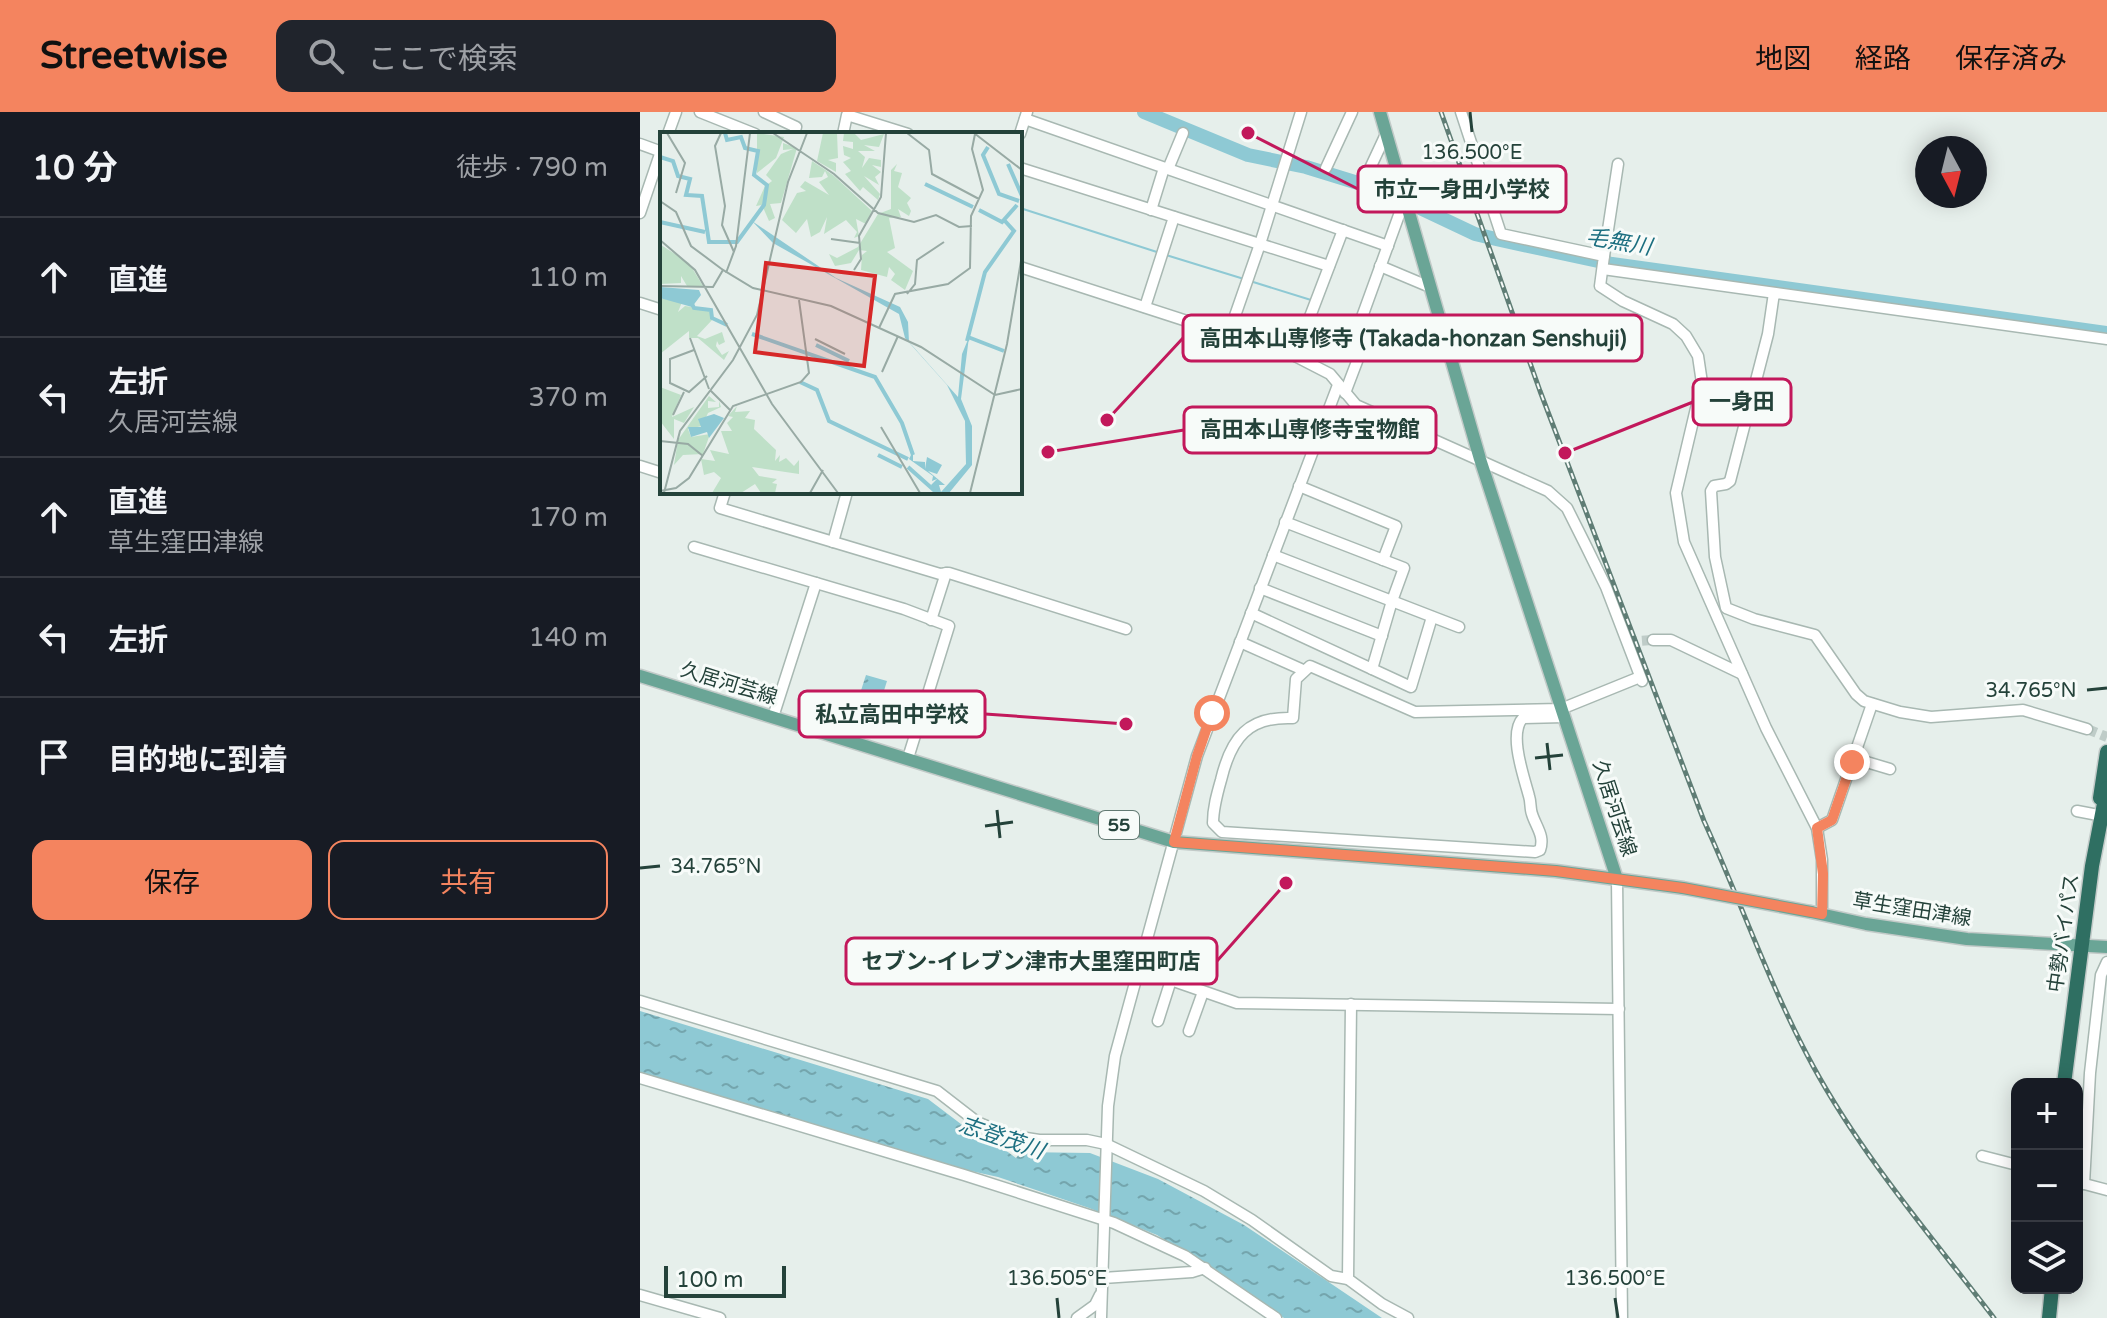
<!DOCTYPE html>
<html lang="ja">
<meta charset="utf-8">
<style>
:root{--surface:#171b24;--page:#20242c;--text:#f1f3f6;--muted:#9ea1a6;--line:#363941;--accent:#f4845f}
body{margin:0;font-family:"Varela Round","Noto Sans JP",sans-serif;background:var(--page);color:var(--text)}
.controls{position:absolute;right:24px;bottom:24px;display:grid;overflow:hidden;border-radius:16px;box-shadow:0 4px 20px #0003}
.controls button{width:72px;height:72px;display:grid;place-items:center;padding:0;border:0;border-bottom:2px solid var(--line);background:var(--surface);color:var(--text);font:40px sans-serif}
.compass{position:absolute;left:1275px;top:24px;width:72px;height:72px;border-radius:50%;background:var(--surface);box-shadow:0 4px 20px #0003;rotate:173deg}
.scale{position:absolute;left:24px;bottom:20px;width:122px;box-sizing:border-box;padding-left:8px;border:4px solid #24423a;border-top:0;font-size:22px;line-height:28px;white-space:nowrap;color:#24423a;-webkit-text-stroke:6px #f7fbf9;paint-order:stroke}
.stop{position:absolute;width:24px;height:24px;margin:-18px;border:6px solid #f4845f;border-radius:50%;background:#fff}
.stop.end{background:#f4845f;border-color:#fff;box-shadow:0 2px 8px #0008}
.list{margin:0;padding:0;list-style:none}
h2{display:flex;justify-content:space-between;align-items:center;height:104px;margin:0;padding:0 32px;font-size:34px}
h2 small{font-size:26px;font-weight:400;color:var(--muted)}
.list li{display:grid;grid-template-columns:52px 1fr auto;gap:24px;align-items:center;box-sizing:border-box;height:120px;padding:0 32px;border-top:2px solid var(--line)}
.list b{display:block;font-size:30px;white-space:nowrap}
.list p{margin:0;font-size:26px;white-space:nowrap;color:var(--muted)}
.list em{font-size:26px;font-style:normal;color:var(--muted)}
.actions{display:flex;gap:16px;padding:24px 32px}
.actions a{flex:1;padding:18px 0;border:2px solid var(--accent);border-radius:16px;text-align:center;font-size:28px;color:var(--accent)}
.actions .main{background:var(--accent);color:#111}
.icon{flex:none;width:44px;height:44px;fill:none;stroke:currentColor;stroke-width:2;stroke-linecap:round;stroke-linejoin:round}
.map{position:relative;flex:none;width:1467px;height:1206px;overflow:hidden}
header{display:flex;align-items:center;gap:48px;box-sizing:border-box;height:112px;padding:0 40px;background:var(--accent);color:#111}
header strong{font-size:38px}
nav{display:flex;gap:44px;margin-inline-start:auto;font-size:28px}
.search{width:560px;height:72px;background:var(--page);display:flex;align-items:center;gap:20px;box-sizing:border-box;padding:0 28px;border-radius:16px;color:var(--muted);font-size:30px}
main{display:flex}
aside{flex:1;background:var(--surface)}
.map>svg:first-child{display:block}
</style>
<header>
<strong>Streetwise</strong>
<div class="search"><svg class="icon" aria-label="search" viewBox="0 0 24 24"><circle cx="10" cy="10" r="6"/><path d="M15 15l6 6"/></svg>ここで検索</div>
<nav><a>地図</a><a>経路</a><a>保存済み</a></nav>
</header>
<main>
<aside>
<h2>10 分<small>徒歩 · 790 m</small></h2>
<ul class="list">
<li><svg class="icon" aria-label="ahead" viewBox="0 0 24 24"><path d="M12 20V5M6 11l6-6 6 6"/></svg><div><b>直進</b></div><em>110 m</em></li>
<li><svg class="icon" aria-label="left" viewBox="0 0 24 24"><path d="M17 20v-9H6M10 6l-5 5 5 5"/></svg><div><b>左折</b><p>久居河芸線</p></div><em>370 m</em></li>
<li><svg class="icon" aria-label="ahead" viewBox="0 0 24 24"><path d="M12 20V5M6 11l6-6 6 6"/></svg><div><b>直進</b><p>草生窪田津線</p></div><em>170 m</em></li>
<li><svg class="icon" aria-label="left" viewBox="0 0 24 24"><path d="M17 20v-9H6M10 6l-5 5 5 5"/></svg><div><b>左折</b></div><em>140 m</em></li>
<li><svg class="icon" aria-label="arrive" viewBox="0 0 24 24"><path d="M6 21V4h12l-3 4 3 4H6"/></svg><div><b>目的地に到着</b></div></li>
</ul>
<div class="actions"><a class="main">保存</a><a>共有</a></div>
</aside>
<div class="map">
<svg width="1467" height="1206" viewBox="0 0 1467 1206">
<defs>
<pattern id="water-ripples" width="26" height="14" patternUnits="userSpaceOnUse" patternTransform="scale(2)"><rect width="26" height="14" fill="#8ec9d4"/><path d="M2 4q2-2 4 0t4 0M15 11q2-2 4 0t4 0" fill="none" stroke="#74a5ad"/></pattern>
</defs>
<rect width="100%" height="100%" fill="#e6efeb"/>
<g fill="url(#water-ripples)">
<path d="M226,563L247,569L236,604L215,597Z"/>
<path d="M0,899L288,987L342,1028L357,1032L376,1046L381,1040L450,1041L518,1067L604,1113L742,1206H644L517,1123L449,1096L358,1065L295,1051L0,960Z"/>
</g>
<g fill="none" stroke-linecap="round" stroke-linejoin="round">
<g stroke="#8ec9d4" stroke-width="2">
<path d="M380,96L520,141"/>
<path d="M526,143L604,167"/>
<path d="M610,169L671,188"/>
</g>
<path stroke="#8ec9d4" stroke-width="14" d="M504,0L608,43L666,55L744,79L835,122L856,127L972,152L1467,221"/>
<g stroke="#bfccc8" stroke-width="10" stroke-dasharray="10 5" stroke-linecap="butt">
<path d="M987,530L1013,528"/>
<path d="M1447,617L1467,625"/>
</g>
<defs>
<g id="minor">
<path d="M60,0L115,22"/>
<path d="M124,0L156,15L154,22"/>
<path d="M821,0L861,122L964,144L960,174L983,189L1033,212L1046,224L1058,244L1062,271L1036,381L1044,430L1126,616L1177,716L1182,748V802"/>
<path d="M385,7L748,134"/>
<path d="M28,22L36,0"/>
<path d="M203,22L207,3L268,22"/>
<path d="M380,22L387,0"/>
<path d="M0,32L22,40"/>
<path d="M380,56L689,154"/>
<path d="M686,56L712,0"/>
<path d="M528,57L543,21"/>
<path d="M725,67L746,22"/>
<path d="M511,98L524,56"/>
<path d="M0,101L21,39"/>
<path d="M964,144L978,52"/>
<path d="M740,154L790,175"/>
<path d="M380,155L655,244L690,262L716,293L908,379L927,396L946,434L966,475L1002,569"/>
<path d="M963,157L1467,227"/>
<path d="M1134,181L1128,222L1090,369L1086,372L1074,374L1071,379L1075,445L1086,496L1114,507L1175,523L1216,582L1224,589L1260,600L1291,605L1383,598L1447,617"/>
<path d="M0,191L22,198"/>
<path d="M505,195L534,105"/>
<path d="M667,210L724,231L705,281"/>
<path d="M589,221L620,132L661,0"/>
<path d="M714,227L763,92L768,95"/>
<path d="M655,244L703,118"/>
<path d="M0,354L22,361"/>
<path d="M659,374L756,414L743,448"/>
<path d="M85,380L80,396L300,462L309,461L486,517"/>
<path d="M645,410L764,456L752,489L732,557"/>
<path d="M193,430L207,380"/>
<path d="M54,435L264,497L309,514L268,646"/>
<path d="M633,443L819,515"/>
<path d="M620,476L742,524"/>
<path d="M611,501L771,575L792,505"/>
<path d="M291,508L306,461"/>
<path d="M1013,528H1031L1102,562"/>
<path d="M600,530L663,558"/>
<path d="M133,605L176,471"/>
<path d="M924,605L883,606C868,621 884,665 889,684C891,690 890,697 892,702C896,715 905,724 900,738L895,740L582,720L573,711C573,696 577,682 581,668C591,626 608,604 653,606L656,567L670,554L775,600L921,597L1000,565"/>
<path d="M1213,646L1250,657"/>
<path d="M1437,699L1458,703"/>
<path d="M1177,716L1192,708L1232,592"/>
<path d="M977,767L982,1206"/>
<path d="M500,852L528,867L597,891L979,897"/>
<path d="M0,889L297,979L337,1010L368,1023L399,1028H447L466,1032L564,1079L612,1108L691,1164L708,1167"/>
<path d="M711,892L708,1167L742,1192L768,1206"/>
<path d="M518,909L531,868"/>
<path d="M549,919L563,880"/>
<path d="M0,966L324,1063L474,1111L545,1144L636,1206"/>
<path d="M1342,1044L1377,1053"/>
<path d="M1437,1070L1467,1078"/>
<path d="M1444,1072L1450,961L1461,863L1467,850"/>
<path d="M463,1166L552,1160L565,1156"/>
<path d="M0,1183L80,1206"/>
<path d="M437,1206L455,1193L460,1183"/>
<path d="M461,1206L468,994L475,944L557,644L698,273"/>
</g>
<g id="major">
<path d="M740,0L840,347L977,767"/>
<path d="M0,564L534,730L916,759L1043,776"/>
<path d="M1171,800L1226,812L1327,827L1467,835"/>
</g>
<g id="highway">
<path d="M1460,686L1467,640"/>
<path d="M1424,972L1452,754L1467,676"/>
<path d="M1409,1206L1412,1176"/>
</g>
</defs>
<use href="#minor" stroke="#a8b8b2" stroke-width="13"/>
<use href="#major" stroke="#c2cac8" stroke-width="15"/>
<use href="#highway" stroke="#c2cac8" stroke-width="17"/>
<use href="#minor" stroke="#fff" stroke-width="10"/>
<use href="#major" stroke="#6aa596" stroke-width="12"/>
<use href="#highway" stroke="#2f6f62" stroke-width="14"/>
<defs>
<path id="rail" d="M801,0L900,279L1064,709C1101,790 1130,875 1173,954C1222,1044 1291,1124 1354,1206"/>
</defs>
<use href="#rail" stroke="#5f7d75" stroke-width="5"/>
<use href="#rail" stroke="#f7fbf9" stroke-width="2" stroke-dasharray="6" stroke-linecap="butt"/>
<defs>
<path id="major-bridge" d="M1043,776L1171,800"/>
</defs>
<use href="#major-bridge" stroke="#c2cac8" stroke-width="15" stroke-linecap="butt"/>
<use href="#major-bridge" stroke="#6aa596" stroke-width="12"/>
</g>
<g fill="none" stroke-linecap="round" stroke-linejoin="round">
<path stroke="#f4845f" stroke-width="10" d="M572,601L557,644L534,730L916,759L1043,776L1182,802L1183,762L1177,716L1192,708L1212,650"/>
</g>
<path fill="none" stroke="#24423a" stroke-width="3" d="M830,0L832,20M1447,578L1467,576M907,631L910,658M895,646L923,643M357,698L360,726M345,714L373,710M0,756L20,754M417,1186L419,1206M975,1186L978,1206"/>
<g text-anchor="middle" stroke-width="6" stroke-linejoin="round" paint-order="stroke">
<rect fill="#f7fbf9" stroke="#637a73" stroke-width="2" x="459" y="699" width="40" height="28" rx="6"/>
<g font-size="18" font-weight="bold" fill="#24423a">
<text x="479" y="719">55</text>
</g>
<g font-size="20" fill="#24423a" stroke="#f7fbf9">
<text transform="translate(89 571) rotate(17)" y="7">久居河芸線</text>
<text transform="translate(975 696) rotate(72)" y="7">久居河芸線</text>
<text transform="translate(1272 797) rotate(9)" y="7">草生窪田津線</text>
<text transform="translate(1423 821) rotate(-82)" y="7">中勢バイパス</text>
</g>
<g font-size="22" font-style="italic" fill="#1c6f80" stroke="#f7fbf9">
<text transform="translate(979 129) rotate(10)" y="8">毛無川</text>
<text transform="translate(362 1025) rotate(19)" y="8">志登茂川</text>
</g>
</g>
<g transform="translate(20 20)">
<rect width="362" height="362" fill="#e6efeb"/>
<path d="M97,1L124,5L116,26L97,41ZM163,1H177L178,26L168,28L176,31V40L157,29ZM184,1H194L201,8L224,2L219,15L204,13L215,19H198L205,25L202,36L209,26L221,28V35L212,33L221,40L215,45L219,53L204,44L220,62L218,68L203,55L200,59L185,42L191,39L183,30L191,26L184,23L183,14L193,17V10L183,9ZM123,11L137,16L121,71L110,72L115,86L109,89L102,73L96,74L105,54L99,47L108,52L112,49L106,43L121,22L133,17L123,18ZM152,29L173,43L212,79L206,92L196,87L199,104L194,106L197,100L186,88L164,102L167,85L160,100L151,105L147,87L136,101L122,88L137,61L146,59L140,55L145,49L169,63L159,50L168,45L165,39L162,45L149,46ZM237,32L234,39L242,41L238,55L251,66L247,71L251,79L249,84L238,77L241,85L229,86L235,116L227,120L253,139L245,158L231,148L235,142L229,135L227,145L201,138L202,123L207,119L199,118L191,131L175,134L169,122L177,126L198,115L218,82L231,77V38ZM1,113L29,131L43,154H27L21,144V151L0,152ZM0,166L22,170L18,180L25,174L52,178L53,187L37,204L45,207L62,200L65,210L59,213L57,209L56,214L62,223L69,219L64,228L38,206H29V199L0,222ZM0,255L21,263L12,285L34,275L24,291L14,287V307L0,289ZM49,264L56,270L48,269V276L59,275V269L61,275L48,281L42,294L28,297L31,305L50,302L43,322L23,323L14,333L18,308ZM77,274L75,280L90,279L85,286L95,288L94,297L116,318L115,329L120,323L119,330L126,326L134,334L139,328V342L92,335L99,344L117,347L112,351L117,352L115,361H101L95,352L81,361H52L61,346L54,340L44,343L41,327L55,329L50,318L69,322L61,299H72L67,291L73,285L68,284Z" fill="#bfe0c8"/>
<path d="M92,89L176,146L240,175L248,190L249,210L298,265L302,222L309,205L301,267L312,294V333L289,361H274L271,353L277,347L272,349L273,344L249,327L253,319V329L265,330V337L267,325L282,333L277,342L268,339L285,353H279L281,360L306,332L305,289L287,253L245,206L239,182L113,111ZM0,155L39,158L41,163L32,175L0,166ZM54,282L64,286L49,306L47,300L31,305L28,295H41L38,287Z" fill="#8ec9d4"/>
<path fill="none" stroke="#8ec9d4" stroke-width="4" d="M328,15L323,23L339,62L359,69M0,25L13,29L18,44L30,47L26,63L42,64L49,110H77L104,73L107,53L94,43L98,19L85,16L81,5L67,8L65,1M348,32L362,64M265,52L313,75M319,78L342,90L357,73M0,90L45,100M31,170L34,176L51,178L52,186L67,193M92,202L215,245L242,291L253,323M308,205L344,219M307,209L325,140L354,99L345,89M156,213L189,229M140,250L157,258L169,289L248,327M218,323L242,335M248,335L276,360"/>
<path fill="none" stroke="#98aaa4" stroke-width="2" d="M7,1L25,31L16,61M61,1L55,14L65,74L62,93L74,120M113,1L174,42L218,81L254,90L276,83L299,95L312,94M247,1L269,18L272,42L319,67M314,1L362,38M0,69L16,80L31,114L63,138M171,107L200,111M0,108L35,138L112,272L178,361M194,138L201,127L199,104L221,65L226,1M66,141L76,114L90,1M0,154L53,155L63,138L93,156L171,174L261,215L335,263L362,257M247,162L255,152L257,128L284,110M219,196L235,162L288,152L310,136L311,84L323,58L312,17L315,2M30,206L49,257M155,207L185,222M34,218L10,227V251L29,260L47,244M222,240L238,204M51,259L70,278M13,283L24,260M221,295L260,361M0,309L28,312L43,324M0,359L16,356L29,346L73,274L141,250L149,241L139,168M4,361L20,299L73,228L97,183L128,50L147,1M150,361L163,338M310,361L347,212L362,123"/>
<path fill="#d62828" fill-opacity="0.15" stroke="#d62828" stroke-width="4" d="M106,131L215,144L204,234L95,220Z"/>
<rect width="362" height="362" fill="none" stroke="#24423a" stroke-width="4"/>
</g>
<g font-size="20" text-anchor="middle" fill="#24423a" stroke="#f7fbf9" stroke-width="6" stroke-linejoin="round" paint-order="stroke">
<text x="832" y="47">136.500°E</text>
<text x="1391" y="585">34.765°N</text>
<text x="76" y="761">34.765°N</text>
<text x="417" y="1173">136.505°E</text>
<text x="975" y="1173">136.500°E</text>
</g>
<path fill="none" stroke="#c2185b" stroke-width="3" d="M608 21L718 77M467 308L543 226M925 341L1053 290M408 340L544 318M486 612L345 602M646 771L577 849"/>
<g fill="#c2185b" stroke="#f7fbf9" stroke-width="3">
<circle cx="608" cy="21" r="8"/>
<circle cx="467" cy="308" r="8"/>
<circle cx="925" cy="341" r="8"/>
<circle cx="408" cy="340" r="8"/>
<circle cx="486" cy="612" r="8"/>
<circle cx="646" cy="771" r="8"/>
</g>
<g fill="#f7fbf9" stroke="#c2185b" stroke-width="3">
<rect x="718" y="54" width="208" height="46" rx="8"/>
<rect x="543" y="203" width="459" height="46" rx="8"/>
<rect x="1053" y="267" width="98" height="46" rx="8"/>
<rect x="544" y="295" width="252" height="46" rx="8"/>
<rect x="159" y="579" width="186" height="46" rx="8"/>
<rect x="206" y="826" width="371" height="46" rx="8"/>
</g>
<g font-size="22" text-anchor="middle" font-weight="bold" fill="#24423a">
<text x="822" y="85">市立一身田小学校</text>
<text x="773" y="234">高田本山専修寺 (Takada-honzan Senshuji)</text>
<text x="1102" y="297">一身田</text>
<text x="670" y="325">高田本山専修寺宝物館</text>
<text x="252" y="610">私立高田中学校</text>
<text x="391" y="857">セブン-イレブン津市大里窪田町店</text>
</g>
</svg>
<div class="controls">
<button>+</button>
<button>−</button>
<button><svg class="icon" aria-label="layers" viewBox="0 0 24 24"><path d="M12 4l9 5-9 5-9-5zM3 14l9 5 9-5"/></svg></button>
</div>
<svg class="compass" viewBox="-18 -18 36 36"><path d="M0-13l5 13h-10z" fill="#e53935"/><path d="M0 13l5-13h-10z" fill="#9ea1a6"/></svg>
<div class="scale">100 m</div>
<div class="stop" style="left:572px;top:601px"></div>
<div class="stop end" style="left:1212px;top:650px"></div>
</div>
</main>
